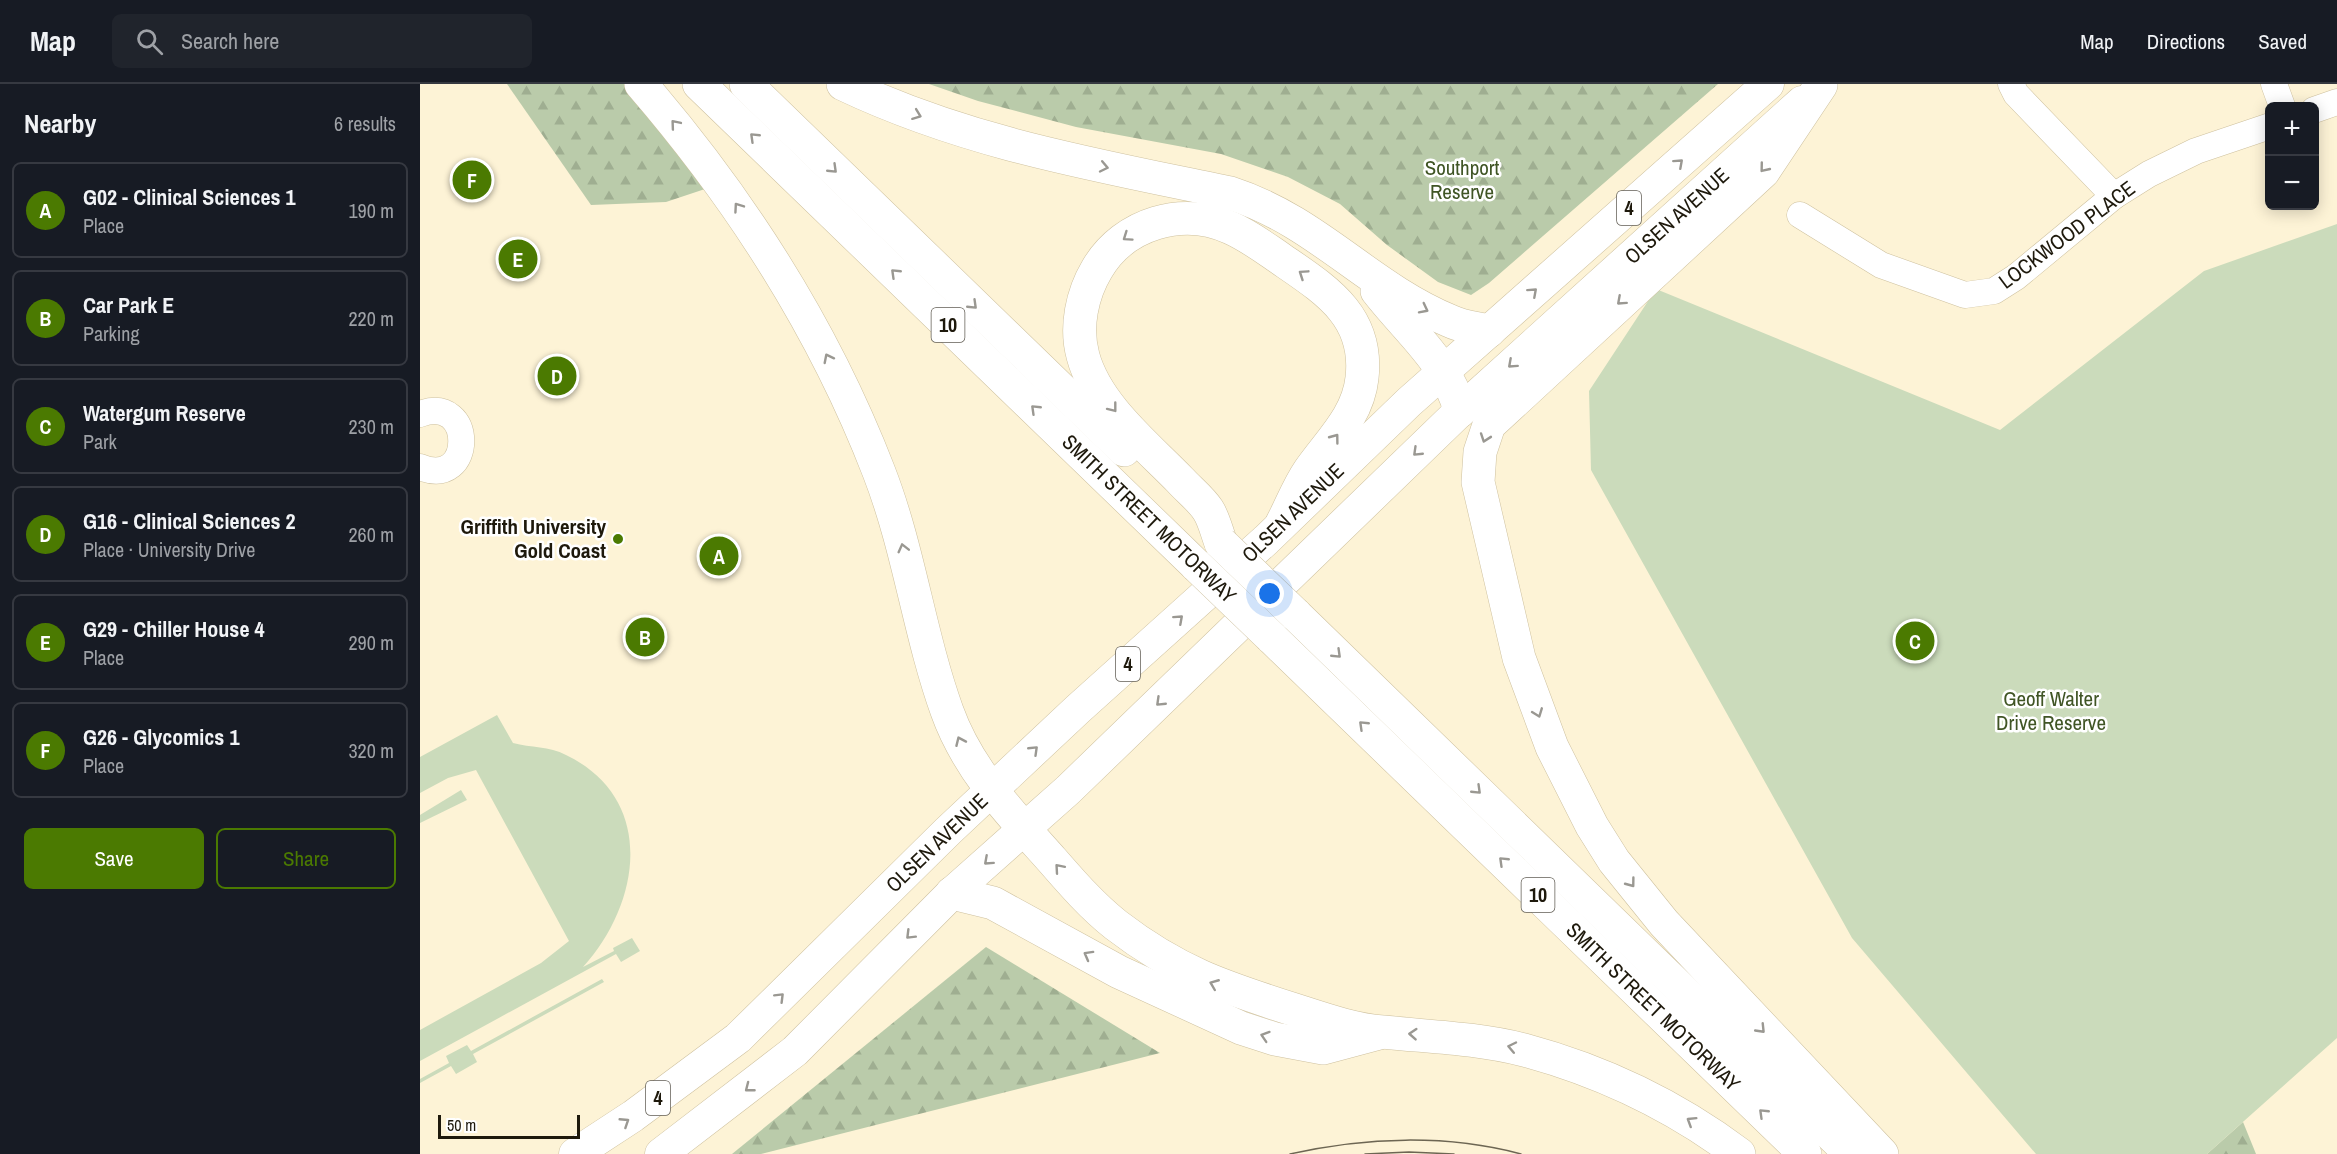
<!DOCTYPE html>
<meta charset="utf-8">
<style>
:root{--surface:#171b24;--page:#20242c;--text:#f1f3f6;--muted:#9ea1a6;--line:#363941;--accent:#4b7a01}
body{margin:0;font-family:"Archivo Narrow",sans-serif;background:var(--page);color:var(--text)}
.controls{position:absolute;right:18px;top:18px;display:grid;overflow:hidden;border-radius:9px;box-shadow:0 3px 15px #0003}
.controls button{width:54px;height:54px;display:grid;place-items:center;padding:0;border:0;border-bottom:2px solid var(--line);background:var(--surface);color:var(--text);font:30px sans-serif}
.scale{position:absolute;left:18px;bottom:15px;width:142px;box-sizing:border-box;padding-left:6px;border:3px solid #1e190c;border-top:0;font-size:16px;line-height:21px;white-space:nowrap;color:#1e190c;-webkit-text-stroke:4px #fff;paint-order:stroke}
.you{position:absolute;left:850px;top:510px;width:21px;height:21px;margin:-15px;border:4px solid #fff;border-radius:50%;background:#1a73e8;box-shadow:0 0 0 9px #1a73e833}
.badge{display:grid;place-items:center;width:39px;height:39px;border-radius:50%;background:var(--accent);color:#fff;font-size:20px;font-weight:700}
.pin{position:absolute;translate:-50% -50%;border:3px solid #fff;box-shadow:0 2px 6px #0006}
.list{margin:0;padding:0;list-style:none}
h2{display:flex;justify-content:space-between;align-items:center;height:78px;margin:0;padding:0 24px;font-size:26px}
h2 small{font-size:20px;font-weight:400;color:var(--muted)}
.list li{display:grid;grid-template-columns:39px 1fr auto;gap:18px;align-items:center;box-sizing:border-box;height:96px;margin:0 12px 12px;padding:0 12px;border:2px solid var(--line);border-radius:9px}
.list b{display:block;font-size:22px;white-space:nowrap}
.list p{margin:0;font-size:20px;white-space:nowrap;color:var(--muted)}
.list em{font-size:20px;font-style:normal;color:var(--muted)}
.actions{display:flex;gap:12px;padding:18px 24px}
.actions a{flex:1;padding:14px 0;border:2px solid var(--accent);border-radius:9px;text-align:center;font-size:21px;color:var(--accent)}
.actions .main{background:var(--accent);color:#fff}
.icon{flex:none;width:33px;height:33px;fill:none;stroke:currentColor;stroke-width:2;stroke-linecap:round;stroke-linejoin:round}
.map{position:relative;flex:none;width:1917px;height:1070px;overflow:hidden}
header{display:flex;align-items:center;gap:36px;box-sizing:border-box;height:84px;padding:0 30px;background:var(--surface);border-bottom:2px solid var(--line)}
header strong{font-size:28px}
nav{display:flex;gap:33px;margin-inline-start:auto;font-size:21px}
.search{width:420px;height:54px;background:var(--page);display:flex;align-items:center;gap:15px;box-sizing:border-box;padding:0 21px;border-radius:9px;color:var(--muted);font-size:22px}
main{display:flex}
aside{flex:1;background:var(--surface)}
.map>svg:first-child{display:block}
</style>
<header>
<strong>Map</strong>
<div class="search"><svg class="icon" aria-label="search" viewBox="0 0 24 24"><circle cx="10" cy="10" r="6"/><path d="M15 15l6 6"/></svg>Search here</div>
<nav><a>Map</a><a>Directions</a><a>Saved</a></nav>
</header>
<main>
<aside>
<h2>Nearby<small>6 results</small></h2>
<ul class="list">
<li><span class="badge">A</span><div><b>G02 - Clinical Sciences 1</b><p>Place</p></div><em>190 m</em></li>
<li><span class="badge">B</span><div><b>Car Park E</b><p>Parking</p></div><em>220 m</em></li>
<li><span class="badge">C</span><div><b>Watergum Reserve</b><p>Park</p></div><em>230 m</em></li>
<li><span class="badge">D</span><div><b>G16 - Clinical Sciences 2</b><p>Place · University Drive</p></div><em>260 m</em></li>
<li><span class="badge">E</span><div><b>G29 - Chiller House 4</b><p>Place</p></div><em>290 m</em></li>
<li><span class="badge">F</span><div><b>G26 - Glycomics 1</b><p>Place</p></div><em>320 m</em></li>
</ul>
<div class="actions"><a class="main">Save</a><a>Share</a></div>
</aside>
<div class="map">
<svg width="1917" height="1070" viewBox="0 0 1917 1070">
<defs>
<pattern id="forest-firs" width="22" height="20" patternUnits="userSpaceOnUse" patternTransform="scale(1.5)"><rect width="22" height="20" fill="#bacbaa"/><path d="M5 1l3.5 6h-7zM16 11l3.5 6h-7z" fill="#9fae91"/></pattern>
</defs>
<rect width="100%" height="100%" fill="#fdf3d6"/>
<g fill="url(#forest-firs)">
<path d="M87,0H206L285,105L246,118L171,121Z"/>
<path d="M509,0H1298L1069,199L1051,211L1018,198L967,161L920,120L868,93L801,70L656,43L558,17Z"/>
<path d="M566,863L740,969L341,1070H312Z"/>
<path d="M1823,1038L1836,1070H1787Z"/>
</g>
<g fill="#cbdbbb">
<path d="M1917,140V954L1787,1070H1616L1432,854L1171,386L1169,307L1236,205L1580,346L1784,187Z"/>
<path d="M77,631L93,659C111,664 129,662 146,671C237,715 221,819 163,883L194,867L193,864L212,854L220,867L201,878L196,870L0,977V946L121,879L149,857L56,686L28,694L0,709V673Z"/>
<path d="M41,706L47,716L0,739V731Z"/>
<path d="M182,895L184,898L53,970L57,978L36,990L31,982L0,999V995L29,979L26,972L47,961L51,967Z"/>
</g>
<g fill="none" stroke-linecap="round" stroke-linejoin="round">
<defs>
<g id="minor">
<path d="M1591,0L1596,10L1694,112"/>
<path d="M1854,0L1862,22"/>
<path d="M1894,26L1917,18"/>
<path d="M1380,131L1461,181L1545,211L1574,207L1596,193L1694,112L1729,90L1776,67L1850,42"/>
<path d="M0,330C55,309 55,406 0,383"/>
</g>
<g id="major">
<path d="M155,1070L213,1032L318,954L528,747L658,625L846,456L989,318L1348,0"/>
<path d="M241,1070L375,967L532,809L648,706L1040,327L1382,18"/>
</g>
<g id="highway">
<path d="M221,0C321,116 403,243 459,388C489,465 499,549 527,627C548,686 591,730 632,776C652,799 672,822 696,841C757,888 803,903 875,926C903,935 934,946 963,948C1011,953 1057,954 1104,966C1182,987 1255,1022 1319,1070"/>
<path d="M279,0L777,482"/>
<path d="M326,0L704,366"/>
<path d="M423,0C547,59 676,81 810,109C897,137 948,203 1030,237C1042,243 1056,244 1069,247"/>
<path d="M1401,1L1343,88L1069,341L1060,368L1058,398L1099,574L1132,663L1172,742L1194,777L1244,839L1462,1070"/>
<path d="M957,207C987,246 1028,278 1040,327"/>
<path d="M801,459C797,449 794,435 788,426C781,415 768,405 760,396C726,361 676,321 663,272C655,243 662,210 677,185C704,139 763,122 811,144C829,152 845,164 861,175C906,206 949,232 942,294C938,332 910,357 889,387C878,403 871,422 862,439"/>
<path d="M875,530L1431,1070"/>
<path d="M851,553L1385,1070"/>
<path d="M532,809L573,819L699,888L821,944L855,955L903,964L959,949"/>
</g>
</defs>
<use href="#minor" stroke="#cec19f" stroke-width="27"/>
<use href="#major" stroke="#cec19f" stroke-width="33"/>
<use href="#highway" stroke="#cec19f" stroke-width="34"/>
<use href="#minor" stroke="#fff" stroke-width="26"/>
<use href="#major" stroke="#fff" stroke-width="32"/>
<use href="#highway" stroke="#fff" stroke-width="33"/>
<g stroke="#6d6653" stroke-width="1.5">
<path d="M870,1070C945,1053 1026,1050 1101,1070"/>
<path d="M945,1070L989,1068L1034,1070"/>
</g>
<defs>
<g id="highway-bridge">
<path d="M801,459L875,530"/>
<path d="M777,482L851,553"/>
</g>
</defs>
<use href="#highway-bridge" stroke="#cec19f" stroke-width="34" stroke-linecap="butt"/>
<use href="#highway-bridge" stroke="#fff" stroke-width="33"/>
</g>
<defs><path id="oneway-chevron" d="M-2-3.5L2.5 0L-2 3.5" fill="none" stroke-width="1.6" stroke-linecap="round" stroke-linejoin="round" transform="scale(1.5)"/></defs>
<g stroke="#9a9892">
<use href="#oneway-chevron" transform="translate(497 31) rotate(21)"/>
<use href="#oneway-chevron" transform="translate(255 40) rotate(-130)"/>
<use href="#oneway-chevron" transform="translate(334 53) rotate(-136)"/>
<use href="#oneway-chevron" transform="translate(1259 79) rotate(-42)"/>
<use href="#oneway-chevron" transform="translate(684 83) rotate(12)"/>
<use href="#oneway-chevron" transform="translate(1344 84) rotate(129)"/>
<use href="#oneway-chevron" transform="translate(413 85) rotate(44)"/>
<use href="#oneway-chevron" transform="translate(318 123) rotate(-125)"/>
<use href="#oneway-chevron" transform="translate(707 153) rotate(145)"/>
<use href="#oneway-chevron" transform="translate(475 189) rotate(-136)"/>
<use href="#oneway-chevron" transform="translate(883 190) rotate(-146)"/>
<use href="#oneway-chevron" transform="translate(1113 208) rotate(-42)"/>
<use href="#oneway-chevron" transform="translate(1201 217) rotate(138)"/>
<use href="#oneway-chevron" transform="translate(553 221) rotate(44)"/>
<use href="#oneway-chevron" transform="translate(1004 225) rotate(27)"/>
<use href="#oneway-chevron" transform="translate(408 274) rotate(-117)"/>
<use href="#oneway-chevron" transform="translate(1092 280) rotate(138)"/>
<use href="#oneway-chevron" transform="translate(693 324) rotate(52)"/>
<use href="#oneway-chevron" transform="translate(615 325) rotate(-136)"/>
<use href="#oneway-chevron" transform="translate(915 354) rotate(-53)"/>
<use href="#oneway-chevron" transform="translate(1065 354) rotate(109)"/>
<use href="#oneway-chevron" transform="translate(997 368) rotate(136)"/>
<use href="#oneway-chevron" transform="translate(483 464) rotate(-104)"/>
<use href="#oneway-chevron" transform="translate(759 535) rotate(-42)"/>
<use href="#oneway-chevron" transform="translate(917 570) rotate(44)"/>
<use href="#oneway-chevron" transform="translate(740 618) rotate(136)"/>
<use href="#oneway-chevron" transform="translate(1118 629) rotate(69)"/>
<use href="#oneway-chevron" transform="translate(943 641) rotate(-136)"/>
<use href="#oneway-chevron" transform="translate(540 657) rotate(-114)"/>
<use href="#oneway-chevron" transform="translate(614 666) rotate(-44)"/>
<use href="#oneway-chevron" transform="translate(1057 706) rotate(44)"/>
<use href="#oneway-chevron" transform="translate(568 777) rotate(138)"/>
<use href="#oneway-chevron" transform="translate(1083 777) rotate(-136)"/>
<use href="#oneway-chevron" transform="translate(639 784) rotate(-131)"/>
<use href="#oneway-chevron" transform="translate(1211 799) rotate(53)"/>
<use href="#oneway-chevron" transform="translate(490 851) rotate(135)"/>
<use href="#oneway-chevron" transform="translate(668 871) rotate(-151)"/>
<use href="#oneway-chevron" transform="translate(794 900) rotate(-158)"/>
<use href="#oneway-chevron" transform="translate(360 913) rotate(-45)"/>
<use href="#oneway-chevron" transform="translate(1341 945) rotate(46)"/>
<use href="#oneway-chevron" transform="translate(993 950) rotate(-176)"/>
<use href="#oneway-chevron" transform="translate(845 952) rotate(-162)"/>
<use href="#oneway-chevron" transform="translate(1092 963) rotate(-168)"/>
<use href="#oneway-chevron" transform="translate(329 1004) rotate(142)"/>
<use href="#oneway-chevron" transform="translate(1343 1029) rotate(-136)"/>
<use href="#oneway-chevron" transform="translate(1271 1037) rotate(-148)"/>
<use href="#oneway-chevron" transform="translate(205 1038) rotate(-33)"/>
</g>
<circle fill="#4b7a01" stroke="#fff" stroke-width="2" cx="198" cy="455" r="6"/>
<g text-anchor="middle" stroke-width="5" stroke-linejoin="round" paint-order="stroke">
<g fill="#fff" stroke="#625e55" stroke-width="1.5">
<rect x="1197" y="107" width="24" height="34" rx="4.5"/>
<rect x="511.5" y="224" width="33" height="34" rx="4.5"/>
<rect x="696" y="563" width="24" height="34" rx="4.5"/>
<rect x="1101.5" y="794" width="33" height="34" rx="4.5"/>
<rect x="226" y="997" width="24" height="34" rx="4.5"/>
</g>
<g font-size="20" font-weight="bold" fill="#1e190c">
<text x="1209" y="131">4</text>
<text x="528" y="248">10</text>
<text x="708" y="587">4</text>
<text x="1118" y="818">10</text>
<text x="238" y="1021">4</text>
</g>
<g font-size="21" fill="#405525" stroke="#fff">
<text x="1042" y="91">Southport<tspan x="1042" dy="24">Reserve</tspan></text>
<text x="1631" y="622">Geoff Walter<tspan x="1631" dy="24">Drive Reserve</tspan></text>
</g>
<g font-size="21" fill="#1e190c" stroke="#fff">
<text transform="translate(1257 132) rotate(-42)" y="7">OLSEN AVENUE</text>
<text transform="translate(1647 151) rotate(-37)" y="7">LOCKWOOD PLACE</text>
<text transform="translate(873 429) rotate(-44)" y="7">OLSEN AVENUE</text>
<text transform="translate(729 435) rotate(44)" y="7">SMITH STREET MOTORWAY</text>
<text transform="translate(517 759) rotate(-44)" y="7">OLSEN AVENUE</text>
<text transform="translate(1233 923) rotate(44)" y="7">SMITH STREET MOTORWAY</text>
</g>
<g font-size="21" font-weight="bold" fill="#1e190c" stroke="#fff" text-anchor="end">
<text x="186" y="450">Griffith University<tspan x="186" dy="24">Gold Coast</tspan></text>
</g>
</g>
</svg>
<div class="controls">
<button>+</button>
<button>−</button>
</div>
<div class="scale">50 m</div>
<div class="you"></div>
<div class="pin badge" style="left:299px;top:472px">A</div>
<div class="pin badge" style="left:225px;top:553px">B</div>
<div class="pin badge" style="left:1495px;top:557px">C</div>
<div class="pin badge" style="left:137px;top:292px">D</div>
<div class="pin badge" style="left:98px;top:175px">E</div>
<div class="pin badge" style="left:52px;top:96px">F</div>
</div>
</main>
